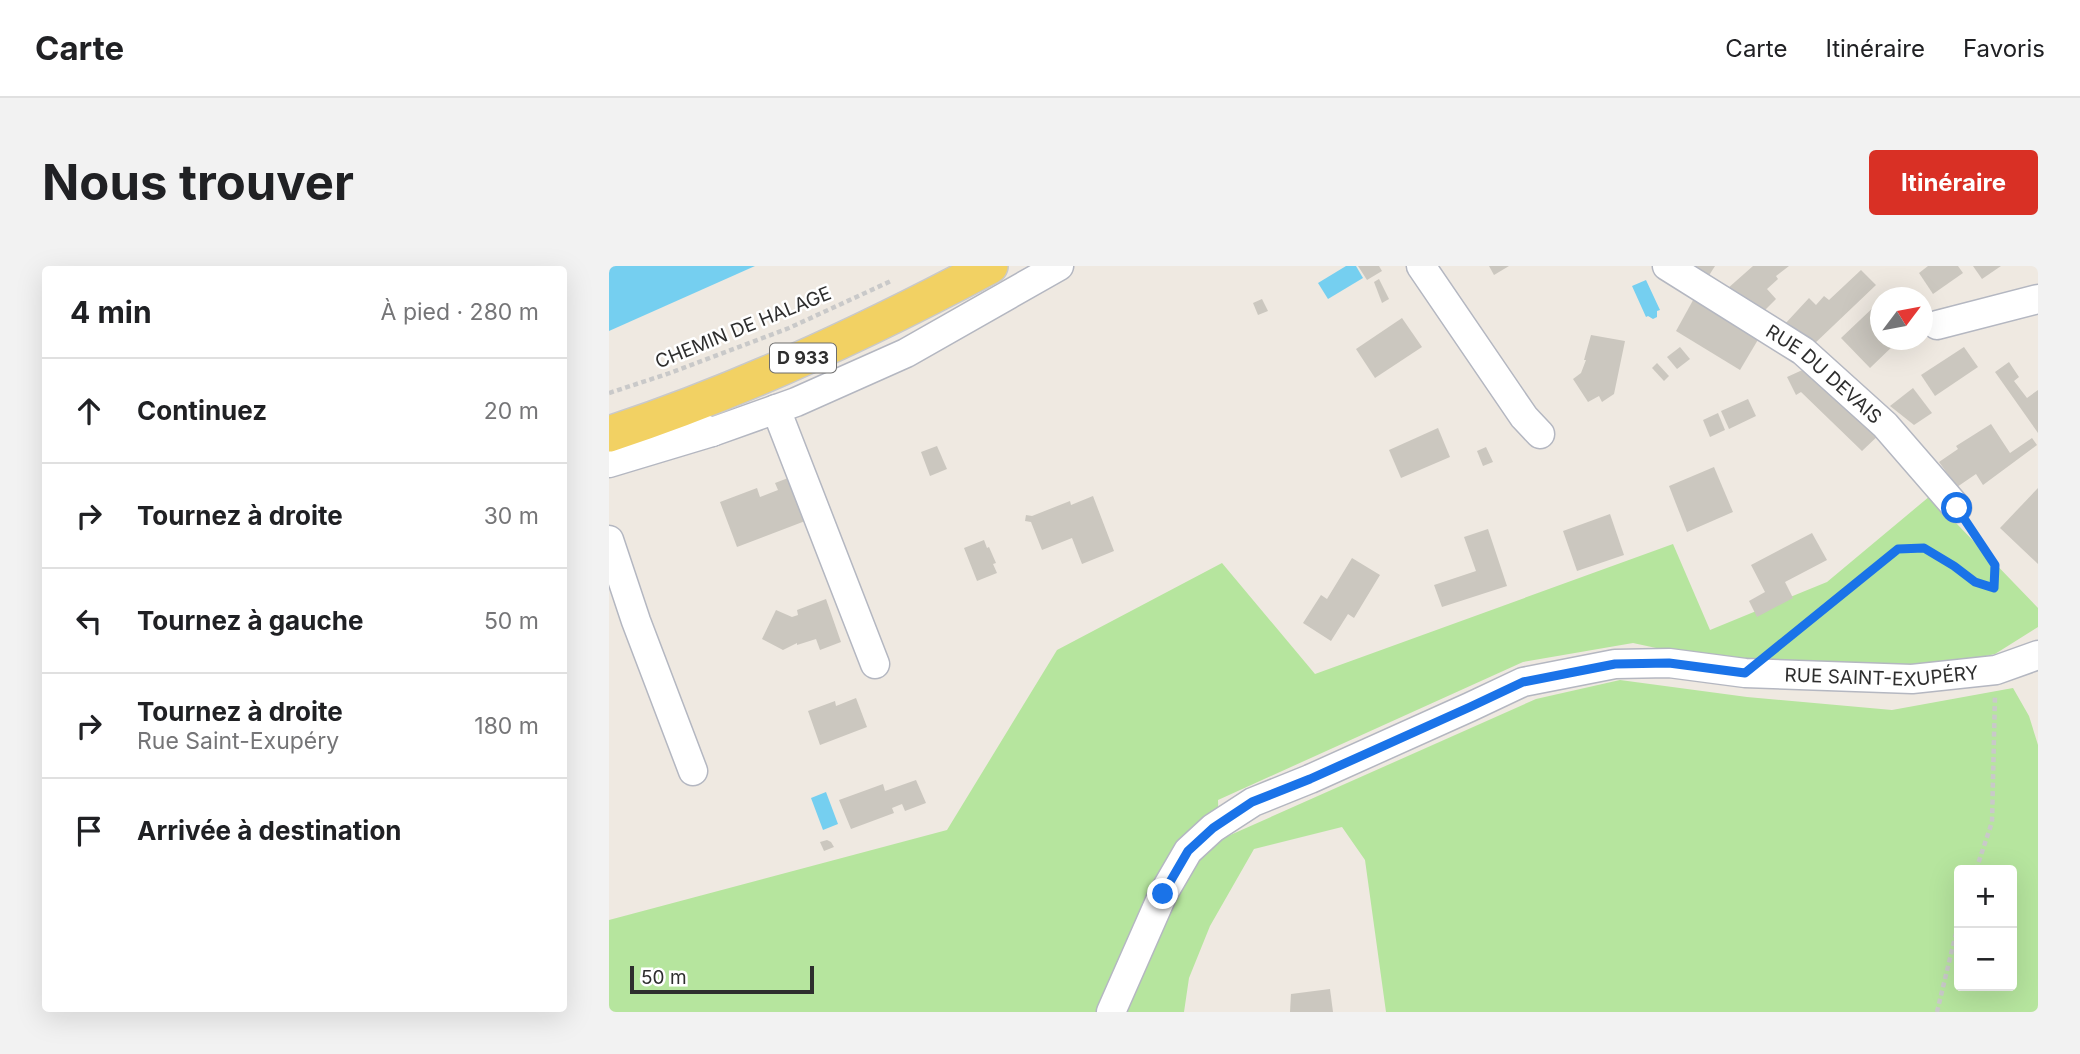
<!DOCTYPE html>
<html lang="fr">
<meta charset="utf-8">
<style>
:root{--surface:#fff;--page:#f2f2f2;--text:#202124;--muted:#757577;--line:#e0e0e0;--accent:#d93025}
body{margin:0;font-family:Inter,sans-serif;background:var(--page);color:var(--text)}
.controls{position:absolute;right:21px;bottom:21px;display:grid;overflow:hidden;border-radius:7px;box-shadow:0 7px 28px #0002}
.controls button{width:63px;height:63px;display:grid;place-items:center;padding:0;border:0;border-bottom:2px solid var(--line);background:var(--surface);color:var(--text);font:35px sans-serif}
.compass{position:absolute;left:1261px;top:21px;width:63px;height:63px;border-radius:50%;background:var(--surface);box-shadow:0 7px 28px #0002;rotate:58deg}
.scale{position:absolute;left:21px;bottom:18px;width:184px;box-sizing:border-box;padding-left:7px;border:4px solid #2e2e2e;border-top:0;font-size:19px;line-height:24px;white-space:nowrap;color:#2e2e2e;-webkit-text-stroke:5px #fff;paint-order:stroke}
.stop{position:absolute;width:21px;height:21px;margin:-16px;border:5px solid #1a73e8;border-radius:50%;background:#fff}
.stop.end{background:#1a73e8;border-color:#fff;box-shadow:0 2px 7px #0008}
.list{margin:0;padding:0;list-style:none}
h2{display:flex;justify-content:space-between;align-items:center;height:91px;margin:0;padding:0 28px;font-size:30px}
h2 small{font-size:23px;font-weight:400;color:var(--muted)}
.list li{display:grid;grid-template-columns:46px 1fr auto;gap:21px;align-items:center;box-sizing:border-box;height:105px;padding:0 28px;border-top:2px solid var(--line)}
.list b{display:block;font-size:26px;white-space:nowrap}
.list p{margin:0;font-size:23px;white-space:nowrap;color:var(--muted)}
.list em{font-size:23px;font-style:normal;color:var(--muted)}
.icon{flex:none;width:38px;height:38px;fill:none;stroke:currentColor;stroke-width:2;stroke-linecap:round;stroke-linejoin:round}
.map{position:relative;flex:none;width:1429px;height:746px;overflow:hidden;border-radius:7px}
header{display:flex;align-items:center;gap:42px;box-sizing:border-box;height:98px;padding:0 35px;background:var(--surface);border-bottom:2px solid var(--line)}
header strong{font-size:33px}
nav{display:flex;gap:38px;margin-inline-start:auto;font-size:24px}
.intro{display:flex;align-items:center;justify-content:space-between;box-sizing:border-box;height:168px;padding:0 42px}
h1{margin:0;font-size:49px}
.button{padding:18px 32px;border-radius:7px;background:var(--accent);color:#fff;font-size:24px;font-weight:700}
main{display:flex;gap:42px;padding:0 42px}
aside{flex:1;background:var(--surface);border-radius:7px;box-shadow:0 7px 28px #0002}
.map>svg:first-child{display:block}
</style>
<header>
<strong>Carte</strong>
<nav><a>Carte</a><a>Itinéraire</a><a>Favoris</a></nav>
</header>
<div class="intro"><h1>Nous trouver</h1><a class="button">Itinéraire</a></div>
<main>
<aside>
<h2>4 min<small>À pied · 280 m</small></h2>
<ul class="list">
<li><svg class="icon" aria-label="ahead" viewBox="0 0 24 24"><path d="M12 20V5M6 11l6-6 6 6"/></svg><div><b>Continuez</b></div><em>20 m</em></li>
<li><svg class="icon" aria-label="right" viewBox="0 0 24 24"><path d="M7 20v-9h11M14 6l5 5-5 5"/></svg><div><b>Tournez à droite</b></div><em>30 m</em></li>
<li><svg class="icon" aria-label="left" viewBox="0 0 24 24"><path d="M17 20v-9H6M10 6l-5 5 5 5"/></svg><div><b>Tournez à gauche</b></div><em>50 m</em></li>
<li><svg class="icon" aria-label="right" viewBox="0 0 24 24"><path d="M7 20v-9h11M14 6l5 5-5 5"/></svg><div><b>Tournez à droite</b><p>Rue Saint-Exupéry</p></div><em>180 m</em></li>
<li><svg class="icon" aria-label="arrive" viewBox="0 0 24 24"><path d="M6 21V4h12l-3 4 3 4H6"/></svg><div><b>Arrivée à destination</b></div></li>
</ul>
</aside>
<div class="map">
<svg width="1429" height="746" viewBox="0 0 1429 746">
<rect width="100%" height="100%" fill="#efe9e1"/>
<path fill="#b6e59e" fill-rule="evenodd" d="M1321,230L1429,342V361L1386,388L1286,410L1149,404L1024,377L914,396L609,534L610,574L927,433L1011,414L1138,431L1283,444L1404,422L1420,450L1429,479V746H777L756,594L733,561L645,583L601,660L580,712L575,746H0V654L338,564L448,384L613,297L706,408L1064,278L1101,364L1218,316ZM1350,604H1403V720H1350Z"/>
<g fill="#75cff0">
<path d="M0,0H146L0,65Z"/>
<path d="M737,0H747L754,12L719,33L709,17Z"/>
<path d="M1037,14L1051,44L1048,45V51L1044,53L1039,50L1037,51L1023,20Z"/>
<path d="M217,526L229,558L214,564L202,532Z"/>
</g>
<g fill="#cbc7bf">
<path d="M749,0H770L773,5L758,14Z"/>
<path d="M880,0H900L885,9Z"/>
<path d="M1080,0H1106L1099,11Z"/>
<path d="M1144,0H1180L1167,10L1169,13L1158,23L1167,33L1155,45L1118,23Z"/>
<path d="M1319,0H1349L1354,7L1324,28L1310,7Z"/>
<path d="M1364,0H1392L1373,13Z"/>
<path d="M1252,4L1267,19L1203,80L1175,59L1200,32L1207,39L1215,30L1220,34Z"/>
<path d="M770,13L780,33L773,37L765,16Z"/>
<path d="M1088,27L1153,67L1131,104L1067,65Z"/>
<path d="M653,33L659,45L649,49L644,37Z"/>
<path d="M1270,36L1272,38V74H1284L1287,77L1261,102L1232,72Z"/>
<path d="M793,52L813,81L766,112L747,83Z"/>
<path d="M982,69L1016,75L1005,128L993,136L990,130L979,136L964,113L972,107L977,94H975Z"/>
<path d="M1071,81L1081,93L1068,103L1058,91Z"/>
<path d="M1355,81L1369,101L1326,130L1312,109Z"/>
<path d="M1400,96L1410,111L1405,115L1418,132L1429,124V167L1386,106Z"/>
<path d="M1048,97L1060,110L1055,115L1043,102Z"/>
<path d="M1200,101L1273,166L1253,185L1192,126L1187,129L1178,111Z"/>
<path d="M1304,122L1323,147L1305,159L1281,140Z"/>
<path d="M1139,133L1147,150L1120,163L1112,145Z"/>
<path d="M1109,147L1116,164L1101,171L1094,154Z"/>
<path d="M1382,158L1401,187L1423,172L1428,179L1374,219L1367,208L1348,221L1330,196L1349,183L1347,180Z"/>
<path d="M829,162L841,191L792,212L780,184Z"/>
<path d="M328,180L338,203L321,210L312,186Z"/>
<path d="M877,181L884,196L874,200L868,185Z"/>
<path d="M1105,201L1124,246L1078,266L1060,220Z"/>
<path d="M187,209L204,252L128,281L111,236L148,222L151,231L169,224L166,217Z"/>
<path d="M1429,222V298L1391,262Z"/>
<path d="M484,230L505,285L473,298L463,272L433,284L422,256L416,255L417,249L423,250L461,235L462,239Z"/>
<path d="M1001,248L1015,289L968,305L954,265Z"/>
<path d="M879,263L898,320L833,341L825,319L867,305L855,271Z"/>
<path d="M1203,267L1218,294L1176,316L1184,332L1148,351L1140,335L1156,326L1142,299Z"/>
<path d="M375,274L378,282L380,281L387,297L384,298L388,307L368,315L355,282Z"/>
<path d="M743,292L771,309L745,352L739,348L722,375L694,357L712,329L718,333Z"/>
<path d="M217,333L232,376L211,384L207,373L188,379V377L174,384L153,373L167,344L183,351L189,349L188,344Z"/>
<path d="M247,432L258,461L211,479L199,445L226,435L227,440Z"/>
<path d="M307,514L317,537L296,545L293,538L283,542L285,547L242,563L230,534L274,518L276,525Z"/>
<path d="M218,574L222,576L225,581L215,585L211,576Z"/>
<path d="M721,723L724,746H681L682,728Z"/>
</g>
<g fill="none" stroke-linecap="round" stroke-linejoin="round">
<defs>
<g id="minor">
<path d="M812,0L915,151L931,168"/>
<path id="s1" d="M1058,0L1194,85L1276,159L1348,242"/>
<path d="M1328,59L1429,33"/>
<path d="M167,143L266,398"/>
<path d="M61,148L103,166L187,136L297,87L450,0"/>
<path d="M0,197L103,166"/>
<path d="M0,274L27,355L84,505"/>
<path id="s2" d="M502,746L554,628L579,585L604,562L644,536L701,513L861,441L914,416L1006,398L1060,397L1136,407L1303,413L1387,404L1429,389"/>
</g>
<path id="major" d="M0,168C132,125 259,65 381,0"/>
</defs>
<use href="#minor" stroke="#b4b7c1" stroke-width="31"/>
<use href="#major" stroke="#c9c9c9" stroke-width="38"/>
<g stroke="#c9c9c9" stroke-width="4.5" stroke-dasharray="5 3.5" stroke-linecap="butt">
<path d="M0,127L58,108L180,62L282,15"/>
<path d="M1166,382L1289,283L1315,282L1345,300L1366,316L1385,322L1386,299L1362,263"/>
<path d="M1367,604L1383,556L1386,429"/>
<path d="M1328,746L1350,655"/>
</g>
<use href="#minor" stroke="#fff" stroke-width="28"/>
<use href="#major" stroke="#f2d163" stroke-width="35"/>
</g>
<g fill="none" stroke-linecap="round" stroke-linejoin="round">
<path stroke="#1a73e8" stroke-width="9" d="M554,628L579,585L604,562L643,536L701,513L861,441L914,416L1006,398L1060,397L1136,407L1289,283L1315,282L1345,300L1366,316L1385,322L1386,299L1348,242"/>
</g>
<g text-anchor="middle" stroke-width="5" stroke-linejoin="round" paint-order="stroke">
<rect fill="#fff" stroke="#6d6d6d" stroke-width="2" x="161" y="77.5" width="66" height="29" rx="5"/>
<g font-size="18" font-weight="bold" fill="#2e2e2e">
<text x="194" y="98">D 933</text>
</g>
<g font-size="19" fill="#2e2e2e" stroke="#fff">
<text transform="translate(134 61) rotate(-22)" y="7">CHEMIN DE HALAGE</text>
<text dy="7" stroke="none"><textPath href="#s1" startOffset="191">RUE DU DEVAIS</textPath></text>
<text dy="7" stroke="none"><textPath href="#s2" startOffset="917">RUE SAINT-EXUPÉRY</textPath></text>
</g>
</g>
</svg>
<div class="controls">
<button>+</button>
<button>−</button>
</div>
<svg class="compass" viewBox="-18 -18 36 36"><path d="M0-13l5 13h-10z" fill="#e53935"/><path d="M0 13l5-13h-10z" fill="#757577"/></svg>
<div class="scale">50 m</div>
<div class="stop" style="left:1348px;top:242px"></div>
<div class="stop end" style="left:554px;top:628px"></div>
</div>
</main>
